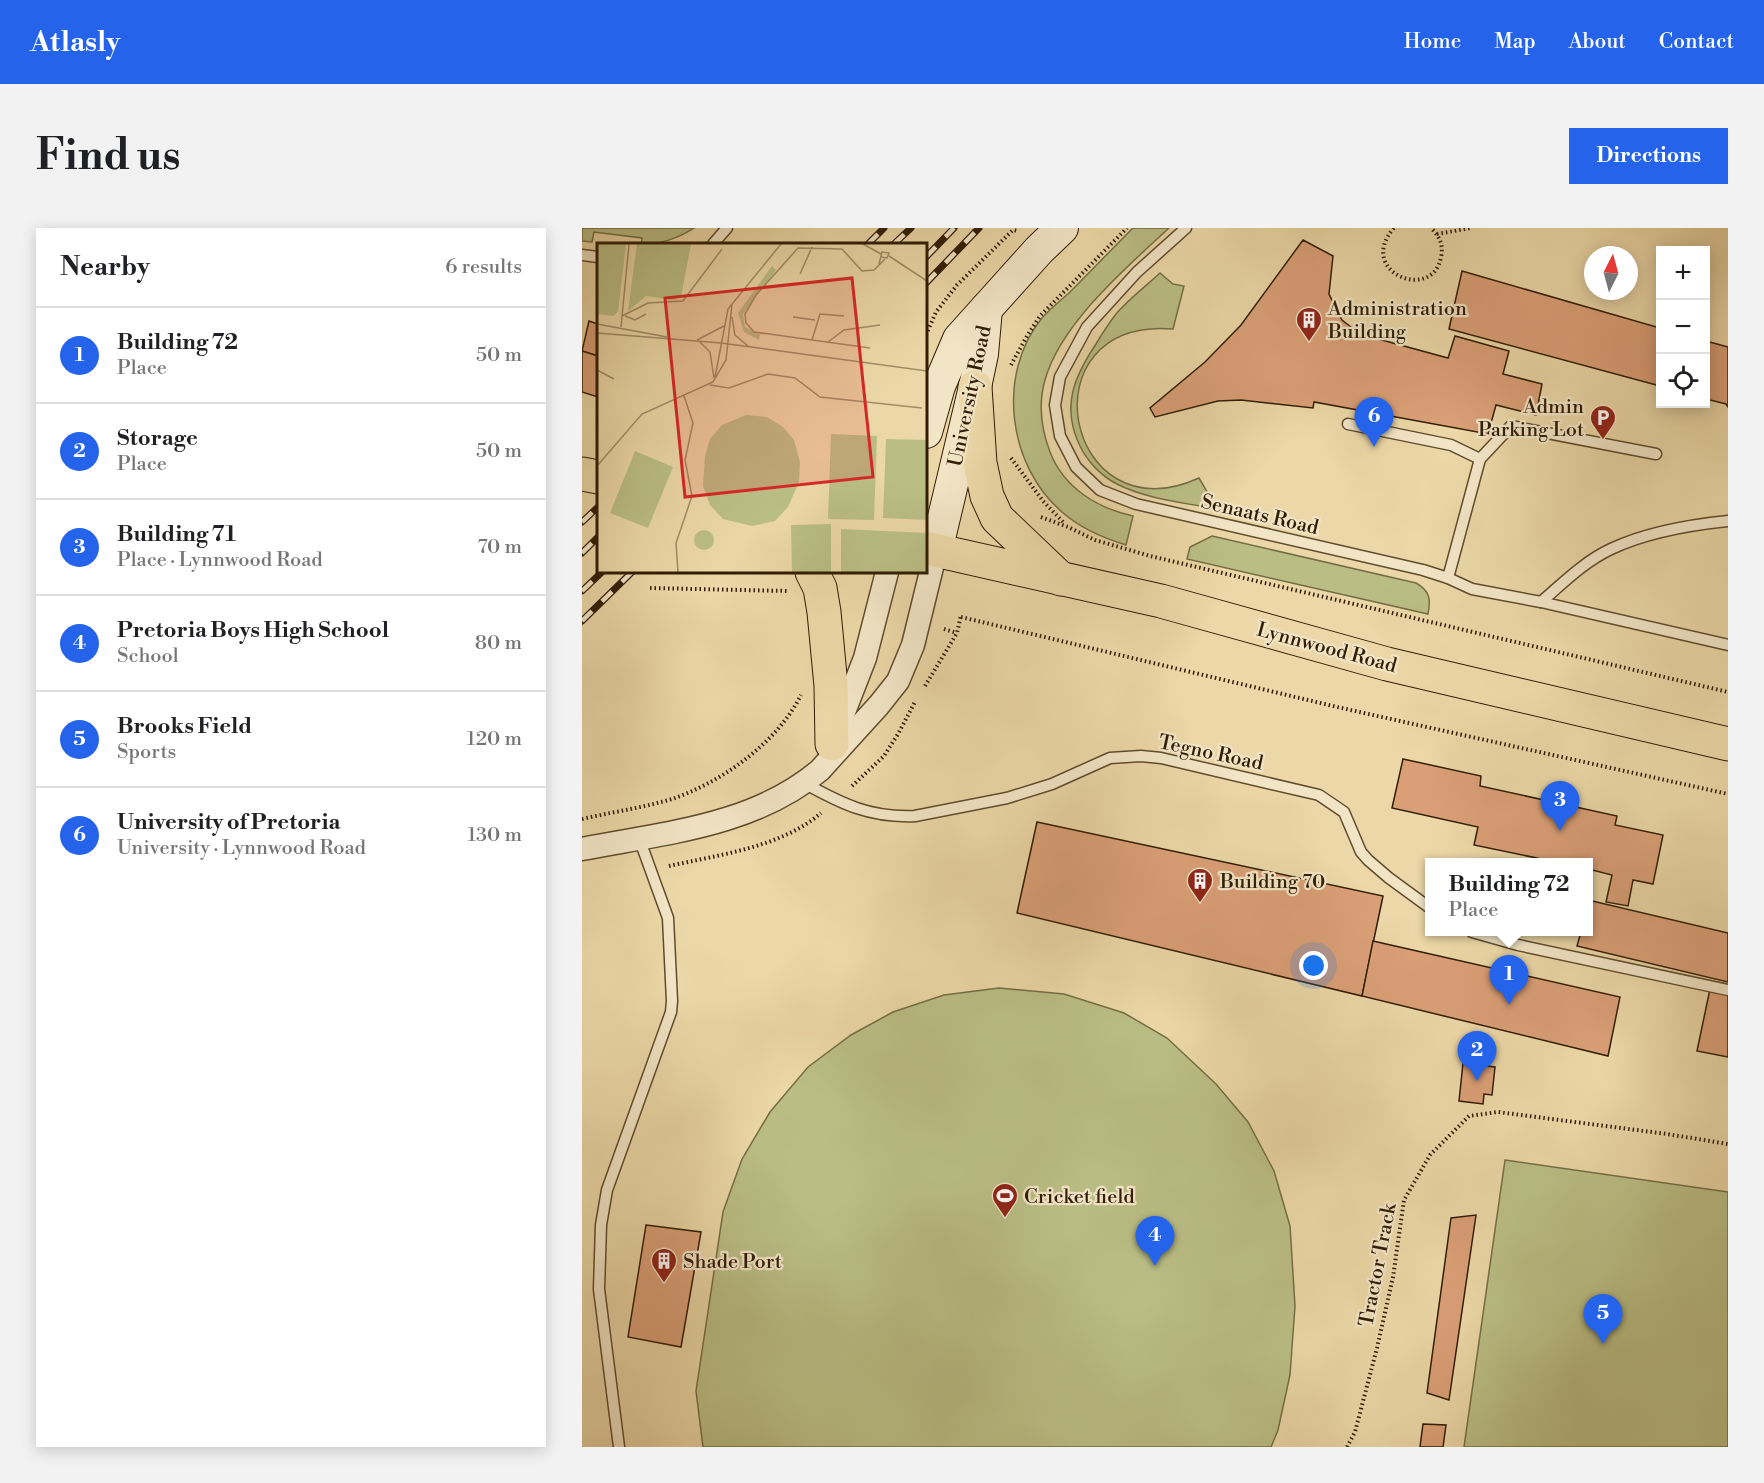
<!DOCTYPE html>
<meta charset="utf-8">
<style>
:root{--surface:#fff;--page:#f2f2f2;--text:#202124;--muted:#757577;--line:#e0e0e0;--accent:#2563eb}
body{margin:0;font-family:"Libre Bodoni",serif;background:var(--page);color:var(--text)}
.controls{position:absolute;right:18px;top:18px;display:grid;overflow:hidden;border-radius:0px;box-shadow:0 3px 15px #0003}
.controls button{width:54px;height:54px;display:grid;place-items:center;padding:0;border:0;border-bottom:2px solid var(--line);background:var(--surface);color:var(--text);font:30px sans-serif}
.compass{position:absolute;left:1002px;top:18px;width:54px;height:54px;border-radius:50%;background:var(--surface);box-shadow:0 3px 15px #0003;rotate:6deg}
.you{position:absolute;left:732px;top:738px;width:21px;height:21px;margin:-15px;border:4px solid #fff;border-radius:50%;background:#1a73e8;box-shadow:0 0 0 9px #1a73e833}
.badge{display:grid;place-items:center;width:39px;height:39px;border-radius:50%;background:var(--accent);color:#fff;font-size:20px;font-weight:700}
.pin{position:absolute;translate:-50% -50px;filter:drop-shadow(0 2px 3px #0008)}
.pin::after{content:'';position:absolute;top:32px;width:21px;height:18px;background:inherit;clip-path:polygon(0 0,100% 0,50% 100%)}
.popup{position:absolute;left:843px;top:630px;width:168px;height:78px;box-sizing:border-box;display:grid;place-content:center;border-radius:0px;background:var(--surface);filter:drop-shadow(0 2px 4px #0005);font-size:20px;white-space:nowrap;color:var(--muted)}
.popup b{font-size:22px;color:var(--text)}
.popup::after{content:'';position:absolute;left:50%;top:100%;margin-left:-12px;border:12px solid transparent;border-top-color:var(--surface)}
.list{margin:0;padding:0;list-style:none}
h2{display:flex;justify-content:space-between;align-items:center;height:78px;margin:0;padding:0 24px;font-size:26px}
h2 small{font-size:20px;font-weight:400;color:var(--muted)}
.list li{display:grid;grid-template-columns:39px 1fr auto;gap:18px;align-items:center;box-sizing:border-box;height:96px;padding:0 24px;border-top:2px solid var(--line)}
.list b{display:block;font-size:22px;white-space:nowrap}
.list p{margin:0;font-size:20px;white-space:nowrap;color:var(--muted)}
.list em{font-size:20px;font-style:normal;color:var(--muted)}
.icon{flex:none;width:33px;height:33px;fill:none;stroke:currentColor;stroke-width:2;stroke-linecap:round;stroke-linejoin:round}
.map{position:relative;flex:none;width:1146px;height:1219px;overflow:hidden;border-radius:0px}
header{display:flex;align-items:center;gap:36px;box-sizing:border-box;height:84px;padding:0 30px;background:var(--accent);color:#fff}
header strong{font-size:28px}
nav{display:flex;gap:33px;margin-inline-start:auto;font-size:21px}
.intro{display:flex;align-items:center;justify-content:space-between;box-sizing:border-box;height:144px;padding:0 36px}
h1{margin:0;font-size:42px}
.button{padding:15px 27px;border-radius:0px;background:var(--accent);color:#fff;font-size:21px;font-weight:700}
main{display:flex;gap:36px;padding:0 36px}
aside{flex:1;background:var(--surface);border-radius:0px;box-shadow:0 3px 15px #0003}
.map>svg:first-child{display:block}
</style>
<header>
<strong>Atlasly</strong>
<nav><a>Home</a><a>Map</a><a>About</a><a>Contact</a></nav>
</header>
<div class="intro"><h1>Find us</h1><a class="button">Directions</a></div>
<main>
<aside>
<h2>Nearby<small>6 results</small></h2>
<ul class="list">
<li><span class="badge">1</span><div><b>Building 72</b><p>Place</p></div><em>50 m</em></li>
<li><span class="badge">2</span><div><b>Storage</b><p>Place</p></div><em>50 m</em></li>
<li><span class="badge">3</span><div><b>Building 71</b><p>Place · Lynnwood Road</p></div><em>70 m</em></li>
<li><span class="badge">4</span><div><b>Pretoria Boys High School</b><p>School</p></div><em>80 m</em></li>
<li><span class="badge">5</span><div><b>Brooks Field</b><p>Sports</p></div><em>120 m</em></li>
<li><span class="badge">6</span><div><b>University of Pretoria</b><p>University · Lynnwood Road</p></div><em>130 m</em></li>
</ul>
</aside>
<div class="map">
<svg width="1146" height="1219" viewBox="0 0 1146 1219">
<rect width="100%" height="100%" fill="#ebd7a7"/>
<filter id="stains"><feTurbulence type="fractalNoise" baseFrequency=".00333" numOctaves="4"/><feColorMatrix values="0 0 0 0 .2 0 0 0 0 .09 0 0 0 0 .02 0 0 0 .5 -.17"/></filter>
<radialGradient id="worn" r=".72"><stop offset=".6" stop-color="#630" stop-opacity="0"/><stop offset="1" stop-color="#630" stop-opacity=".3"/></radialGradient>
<g fill="#babe85" stroke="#756e44" stroke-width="1.5">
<path d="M0,0H112C97,10 77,17 59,16L60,10L12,4L10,14L0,13Z"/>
<path d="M551,0H587C545,39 479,95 463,152C456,176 459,200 468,224C482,260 515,280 551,288L544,317C521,310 498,300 480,284C426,238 414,146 460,90C468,81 478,73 487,65C508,44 529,22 551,0Z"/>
<path d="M578,45L591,56L602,58L591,101C440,89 482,311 617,250L630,272L628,280C598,274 562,270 535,256C519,248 505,233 498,218C479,179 492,149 514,116C520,106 527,95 534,86C547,71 564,58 578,45Z"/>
<path d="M630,308L834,355C848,363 849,371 846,386L605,331L608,319Z"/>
<path d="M417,760L482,766L542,785L585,810L634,856L666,894L692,943L708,998L713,1078L708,1147L696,1202L689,1219H121L114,1163L141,984L160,931L188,884L226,839L269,807L311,784L362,767Z"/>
<path d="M923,932L1146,964V1219H882Z"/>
</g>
<g fill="#da9f77" stroke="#301d04" stroke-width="1.5">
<path d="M721,12L751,28L747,66L760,92L778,106L866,130L873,108L927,123L921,146L960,156L954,187L914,177L906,206L732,174L731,180L659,172L636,173L573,189L568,180L623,134L659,97Z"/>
<path d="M880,43L1078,100V158L867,101Z"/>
<path d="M7,93L16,96V128L0,123Z"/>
<path d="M1124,113L1146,119V179L1144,176L1124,171Z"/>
<path d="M0,123L16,128V169L0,164Z"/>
<path d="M821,531L899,548L898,558L1035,588L1033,597L1081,607L1071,656L1051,652L1046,678L1024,674L1030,647L1006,641V634H974L892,617L896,599L810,580Z"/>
<path d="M455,594L801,668L780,768L435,685Z"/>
<path d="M1006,672L1146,705V754L995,718L999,704H1006Z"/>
<path d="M791,713L1038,769L1026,828L780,768Z"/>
<path d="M1128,761L1146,767V829L1115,823Z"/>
<path d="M881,835L913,839L910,867L902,866L901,876L877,873Z"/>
<path d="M894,987L867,1172L845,1165L869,990Z"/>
<path d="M64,997L119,1004L99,1119L46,1109Z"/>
<path d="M841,1196L864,1197L861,1219H838Z"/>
</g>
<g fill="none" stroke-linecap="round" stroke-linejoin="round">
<defs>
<g id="lane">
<path d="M604,0L555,44L505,99L478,149L473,177L478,208L494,239L518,262L554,276L841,342L866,350L890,361L959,374L1146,417"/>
<path d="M131,16L145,0"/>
<path d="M0,27L16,29"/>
<path d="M766,196L869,217L898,231"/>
<path d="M866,350L898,231L929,198L1074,226"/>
<path d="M959,374C981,355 1003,333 1029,321C1065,304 1107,297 1146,293"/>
<path d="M222,555C260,576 288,590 333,588L425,570L470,556L528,530L559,528L579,530L737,567L762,584L779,624L786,632L807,650L848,680"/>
<path d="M890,704L936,717L1146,762"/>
<path d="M37,1219L17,1061L19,997L25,962L89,784L90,773L86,690L57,610"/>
</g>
<g id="street">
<path d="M255,502L283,430L305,344"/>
<path d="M0,621C82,605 172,598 238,542L297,477L316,453L331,417L354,323"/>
</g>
<g id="secondary">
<path d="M344,204L357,158L377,111L457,22L480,0"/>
<path d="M354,323L393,159L400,126L404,81"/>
</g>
<g id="primary">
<path d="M393,159L398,235L405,268L415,290L479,351"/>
<path d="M0,246L16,249"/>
<path d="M344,320L579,373L805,436L1146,516"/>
<path d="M230,344L238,360L242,384L249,458L250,516"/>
</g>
</defs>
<use href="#lane" stroke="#5f4c2d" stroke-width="13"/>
<use href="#street" stroke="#5f4c2d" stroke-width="25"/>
<use href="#secondary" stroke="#301d04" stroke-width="34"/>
<use href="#primary" stroke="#301d04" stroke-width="35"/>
<g stroke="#301d04" stroke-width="4" stroke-dasharray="1.5 3" stroke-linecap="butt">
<path d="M812,0C773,44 851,75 859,29C862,17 857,8 849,0"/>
<path d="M855,6L889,0"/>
<path d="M344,107L354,84L375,57L431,2L436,3"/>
<path d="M429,137L445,108L458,88L545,0"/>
<path d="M429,230L461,273L483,296"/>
<path d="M459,289L486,299L513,312L568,328L1146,464"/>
<path d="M68,360L206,363"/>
<path d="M379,389L755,479L1146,566"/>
<path d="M362,401L375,405"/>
<path d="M343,458L375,405L379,387"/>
<path d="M270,558L302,528L316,506L333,474"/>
<path d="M0,591C30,584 60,580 90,571C140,554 195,515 219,467"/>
<path d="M87,638C136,627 200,619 239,585"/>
<path d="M765,1219L773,1204L795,1120L811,1049L822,972L848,927L887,888L916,884L1085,906L1146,916"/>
</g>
<use href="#lane" stroke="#f2e5c6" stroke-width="10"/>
<use href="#street" stroke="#f2e5c6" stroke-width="22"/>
<use href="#secondary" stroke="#f2e5c6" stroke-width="32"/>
<use href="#primary" stroke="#ebd7a7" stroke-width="33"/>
<defs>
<g id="rail">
<path d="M286,16L302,0"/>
<path d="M312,16L329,0"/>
<path d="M344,29L372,0"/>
<path d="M344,55L397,0"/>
<path d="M0,294L16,279"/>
<path d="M0,325L16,309"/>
<path d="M0,363L20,344"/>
<path d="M0,393L50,344"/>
</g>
</defs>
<use href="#rail" stroke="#301d04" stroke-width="7"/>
<use href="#rail" stroke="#f2e5c6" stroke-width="4.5" stroke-dasharray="14" stroke-linecap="butt"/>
</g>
<defs>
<symbol id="building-pin" viewBox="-11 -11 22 30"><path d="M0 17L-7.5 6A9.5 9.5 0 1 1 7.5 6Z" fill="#8f2418" stroke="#f2e5c6"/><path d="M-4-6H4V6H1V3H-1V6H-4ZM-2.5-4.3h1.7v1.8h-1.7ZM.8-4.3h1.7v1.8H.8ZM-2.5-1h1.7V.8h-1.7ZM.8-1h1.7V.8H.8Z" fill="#fff"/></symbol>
<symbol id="parking-pin" viewBox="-11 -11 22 30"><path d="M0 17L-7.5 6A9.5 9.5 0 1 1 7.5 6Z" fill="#8f2418" stroke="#f2e5c6"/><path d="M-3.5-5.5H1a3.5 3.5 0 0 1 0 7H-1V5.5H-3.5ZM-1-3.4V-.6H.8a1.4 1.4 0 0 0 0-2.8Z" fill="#fff"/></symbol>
<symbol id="stadium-pin" viewBox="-11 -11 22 30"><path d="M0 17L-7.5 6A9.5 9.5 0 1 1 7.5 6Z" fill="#8f2418" stroke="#f2e5c6"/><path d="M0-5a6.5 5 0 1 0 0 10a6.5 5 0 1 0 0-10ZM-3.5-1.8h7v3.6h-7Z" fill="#fff"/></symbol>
</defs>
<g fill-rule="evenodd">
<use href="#building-pin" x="712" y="77" width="30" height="40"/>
<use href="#parking-pin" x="1006" y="175" width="30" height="40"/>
<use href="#building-pin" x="603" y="638" width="30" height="40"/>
<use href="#stadium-pin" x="408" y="953" width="30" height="40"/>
<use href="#building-pin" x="67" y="1018" width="30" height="40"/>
</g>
<g text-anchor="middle" stroke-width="4.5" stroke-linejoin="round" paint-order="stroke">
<g font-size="20" fill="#301d04" stroke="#f2e5c6" text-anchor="start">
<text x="746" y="87">Administration<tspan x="746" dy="23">Building</tspan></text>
<text x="1002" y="185" text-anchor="end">Admin<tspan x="1002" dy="23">Parking Lot</tspan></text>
<text x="638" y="660">Building 70</text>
<text x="442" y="975">Cricket field</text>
<text x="101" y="1040">Shade Port</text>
</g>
<g font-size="20" fill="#301d04" stroke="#f2e5c6">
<text transform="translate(387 168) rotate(-78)" y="7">University Road</text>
<text transform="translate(678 286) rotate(13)" y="7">Senaats Road</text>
<text transform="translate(745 419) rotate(15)" y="7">Lynnwood Road</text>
<text transform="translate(629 524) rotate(12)" y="7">Tegno Road</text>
<text transform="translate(795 1037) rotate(-79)" y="7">Tractor Track</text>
</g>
</g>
<g transform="translate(15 15)">
<rect width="330" height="330" fill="#ebd7a7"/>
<path d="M0,1H29L21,68L17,73L0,71ZM40,1H94L84,54L77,57L49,53L31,68ZM175,23L179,27L146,71L148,84L163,92L162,97L147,89L141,70ZM149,172L170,174L186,184L197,197L203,219L202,239L191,264L178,278L155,283L126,276L113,262L106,243L108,213L113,196L125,182ZM234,191L280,193L277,277L231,276ZM289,196L330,197V277L286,275ZM38,208L76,224L51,285L13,270ZM234,281V329H195L194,282ZM244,286L330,290V329H244ZM97 297a10 10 0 1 1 20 0a10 10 0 1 1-20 0Z" fill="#babe85"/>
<path fill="none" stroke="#a08d66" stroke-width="1.5" d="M266,1L284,11M292,13L330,38M282,21L285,9L292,10L290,15L284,14M203,31L215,4M25,73L51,60L86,58L125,6M28,73L38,77L49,71M135,74L138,92L151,103M196,74L218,77M0,81L70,94M24,84L32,1M0,90L124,100L330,128M100,97L127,83M215,97L223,71L247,73M102,98L113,109L117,135M231,99L247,87L283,82M273,105L157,89L149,80L148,71L159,52L201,5L245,6L265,28L277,27L288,16M0,127L17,136M118,134L131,66L184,1M113,142L132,145L171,131L198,135L223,154L325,165M0,223L45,171L116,139L129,117L135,61M81,329L79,300L95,253L88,217L96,180L87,153"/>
<path fill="#d62828" fill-opacity="0.15" stroke="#d62828" stroke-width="3" d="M255,35L276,234L88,254L68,55Z"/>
<rect width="330" height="330" fill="none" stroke="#301d04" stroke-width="3"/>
</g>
<rect width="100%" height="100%" filter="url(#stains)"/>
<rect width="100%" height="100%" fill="url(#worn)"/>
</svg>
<div class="controls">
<button>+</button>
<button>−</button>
<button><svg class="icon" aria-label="locate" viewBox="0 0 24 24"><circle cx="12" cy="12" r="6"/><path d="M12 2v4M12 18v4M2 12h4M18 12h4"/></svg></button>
</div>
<svg class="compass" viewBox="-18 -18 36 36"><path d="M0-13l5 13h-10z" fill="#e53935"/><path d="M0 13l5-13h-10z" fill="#757577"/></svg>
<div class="you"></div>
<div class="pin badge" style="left:927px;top:777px">1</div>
<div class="popup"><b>Building 72</b>Place</div>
<div class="pin badge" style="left:895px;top:853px">2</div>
<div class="pin badge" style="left:978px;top:603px">3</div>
<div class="pin badge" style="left:573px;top:1038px">4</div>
<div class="pin badge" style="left:1021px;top:1116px">5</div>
<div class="pin badge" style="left:792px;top:219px">6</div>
</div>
</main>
